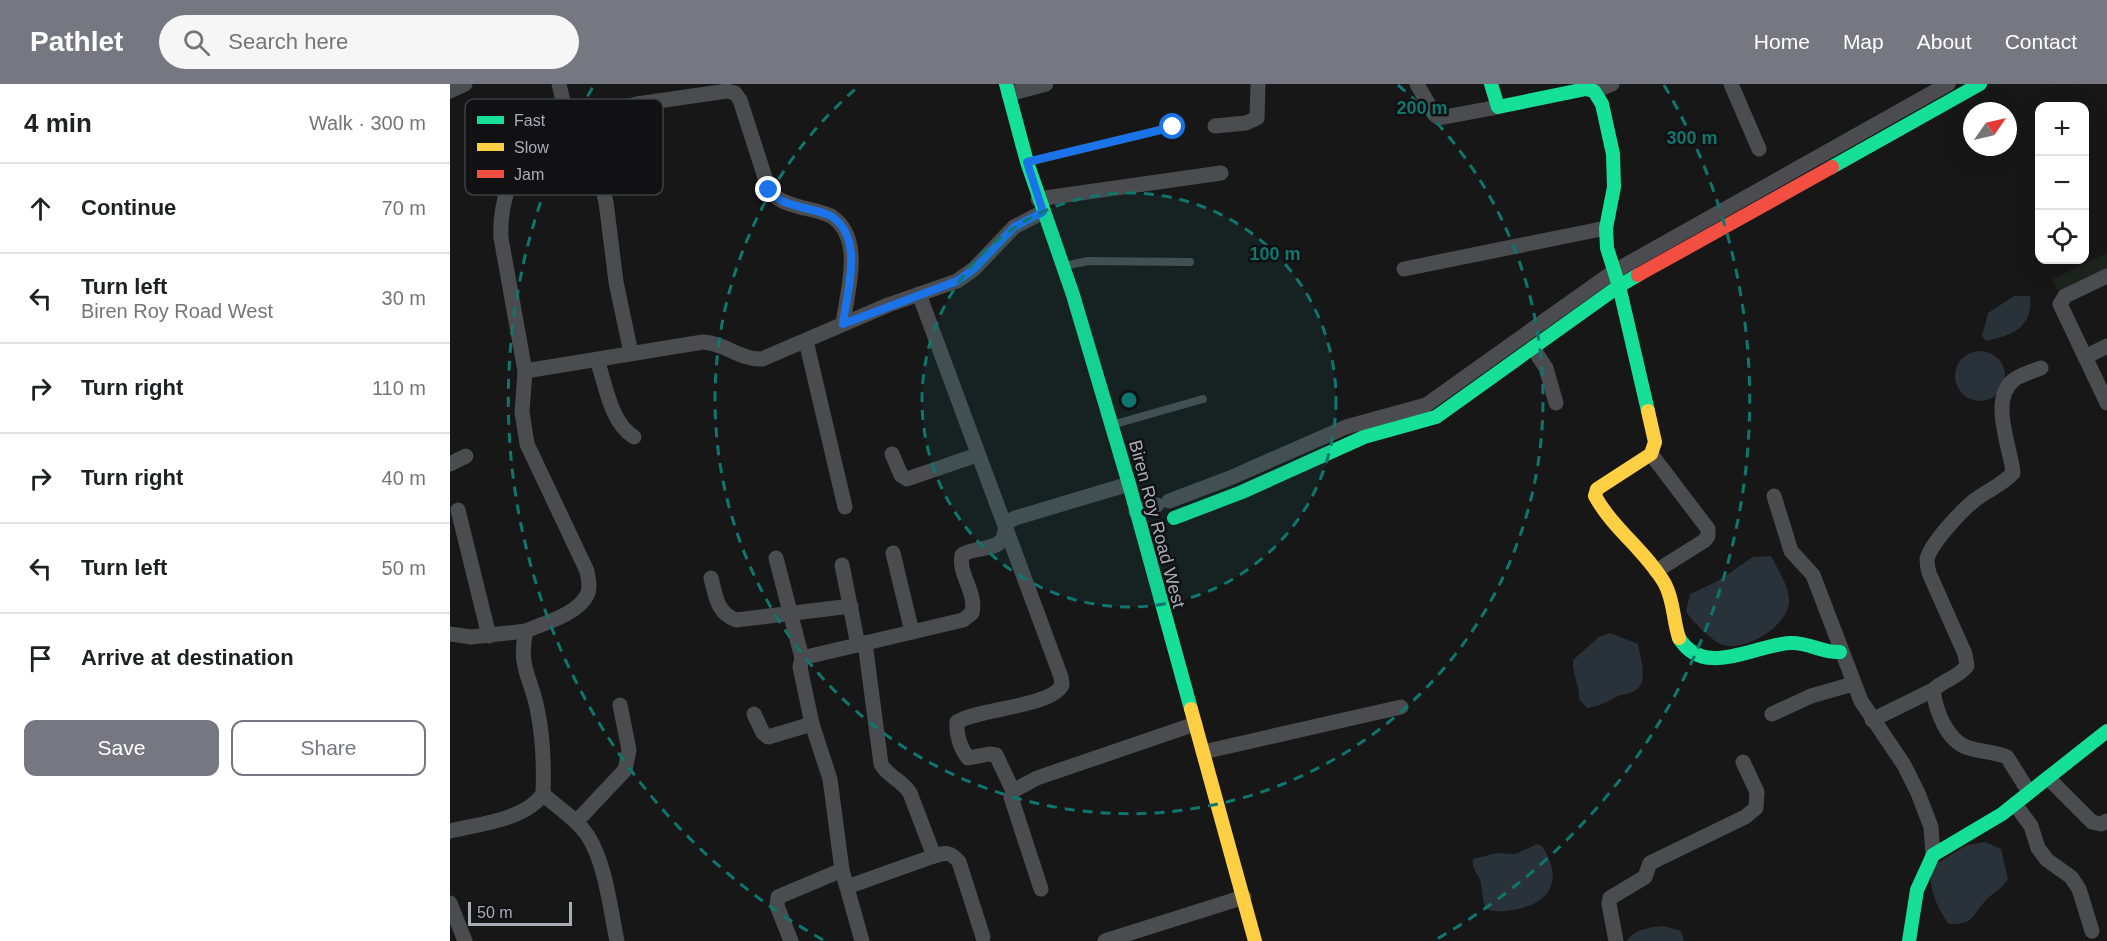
<!DOCTYPE html>
<meta charset="utf-8">
<style>
:root{--surface:#fff;--page:#f6f6f6;--text:#202124;--muted:#757577;--line:#e0e0e0;--accent:#757880}
body{margin:0;font-family:Arial,sans-serif;background:var(--page);color:var(--text)}
.controls{position:absolute;right:18px;top:18px;display:grid;overflow:hidden;border-radius:12px;box-shadow:0 6px 24px #0002}
.controls button{width:54px;height:54px;display:grid;place-items:center;padding:0;border:0;border-bottom:2px solid var(--line);background:var(--surface);color:var(--text);font:30px sans-serif}
.compass{position:absolute;left:1513px;top:18px;width:54px;height:54px;border-radius:50%;background:var(--surface);box-shadow:0 6px 24px #0002;rotate:56deg}
.scale{position:absolute;left:18px;bottom:15px;width:104px;box-sizing:border-box;padding-left:6px;border:3px solid #a8adb8;border-top:0;font-size:16px;line-height:21px;white-space:nowrap;color:#a8adb8;-webkit-text-stroke:4px #111113;paint-order:stroke}
.stop{position:absolute;width:18px;height:18px;margin:-14px;border:4px solid #1a73e8;border-radius:50%;background:#fff}
.stop.end{background:#1a73e8;border-color:#fff;box-shadow:0 2px 6px #0008}
.list{margin:0;padding:0;list-style:none}
h2{display:flex;justify-content:space-between;align-items:center;height:78px;margin:0;padding:0 24px;font-size:26px}
h2 small{font-size:20px;font-weight:400;color:var(--muted)}
.list li{display:grid;grid-template-columns:39px 1fr auto;gap:18px;align-items:center;box-sizing:border-box;height:90px;padding:0 24px;border-top:2px solid var(--line)}
.list b{display:block;font-size:22px;white-space:nowrap}
.list p{margin:0;font-size:20px;white-space:nowrap;color:var(--muted)}
.list em{font-size:20px;font-style:normal;color:var(--muted)}
.actions{display:flex;gap:12px;padding:18px 24px}
.actions a{flex:1;padding:14px 0;border:2px solid var(--accent);border-radius:12px;text-align:center;font-size:21px;color:var(--accent)}
.actions .main{background:var(--accent);color:#fff}
.icon{flex:none;width:33px;height:33px;fill:none;stroke:currentColor;stroke-width:2;stroke-linecap:round;stroke-linejoin:round}
.map{position:relative;flex:none;width:1657px;height:857px;overflow:hidden}
header{display:flex;align-items:center;gap:36px;box-sizing:border-box;height:84px;padding:0 30px;background:var(--accent);color:#fff}
header strong{font-size:28px}
nav{display:flex;gap:33px;margin-inline-start:auto;font-size:21px}
.search{width:420px;height:54px;background:var(--page);display:flex;align-items:center;gap:15px;box-sizing:border-box;padding:0 21px;border-radius:33px;color:var(--muted);font-size:22px}
main{display:flex}
aside{flex:1;background:var(--surface)}
.map>svg:first-child{display:block}
</style>
<header>
<strong>Pathlet</strong>
<div class="search"><svg class="icon" aria-label="search" viewBox="0 0 24 24"><circle cx="10" cy="10" r="6"/><path d="M15 15l6 6"/></svg>Search here</div>
<nav><a>Home</a><a>Map</a><a>About</a><a>Contact</a></nav>
</header>
<main>
<aside>
<h2>4 min<small>Walk · 300 m</small></h2>
<ul class="list">
<li><svg class="icon" aria-label="ahead" viewBox="0 0 24 24"><path d="M12 20V5M6 11l6-6 6 6"/></svg><div><b>Continue</b></div><em>70 m</em></li>
<li><svg class="icon" aria-label="left" viewBox="0 0 24 24"><path d="M17 20v-9H6M10 6l-5 5 5 5"/></svg><div><b>Turn left</b><p>Biren Roy Road West</p></div><em>30 m</em></li>
<li><svg class="icon" aria-label="right" viewBox="0 0 24 24"><path d="M7 20v-9h11M14 6l5 5-5 5"/></svg><div><b>Turn right</b></div><em>110 m</em></li>
<li><svg class="icon" aria-label="right" viewBox="0 0 24 24"><path d="M7 20v-9h11M14 6l5 5-5 5"/></svg><div><b>Turn right</b></div><em>40 m</em></li>
<li><svg class="icon" aria-label="left" viewBox="0 0 24 24"><path d="M17 20v-9H6M10 6l-5 5 5 5"/></svg><div><b>Turn left</b></div><em>50 m</em></li>
<li><svg class="icon" aria-label="arrive" viewBox="0 0 24 24"><path d="M6 21V4h12l-3 4 3 4H6"/></svg><div><b>Arrive at destination</b></div></li>
</ul>
<div class="actions"><a class="main">Save</a><a>Share</a></div>
</aside>
<div class="map">
<svg width="1657" height="857" viewBox="0 0 1657 857">
<rect width="100%" height="100%" fill="#171717"/>
<path fill="#1d241e" d="M1657,169V190L1610,212L1602,195Z"/>
<g fill="#2a3239">
<path d="M1564,212H1580C1583,244 1562,251 1536,257L1532,252L1538,229Z"/>
<circle cx="1530" cy="292" r="25"/>
<path d="M1321,472C1328,486 1338,500 1339,516C1340,541 1296,568 1273,561C1264,559 1240,535 1236,527L1240,510L1268,497L1303,473Z"/>
<path d="M1160,549L1188,560C1190,572 1199,598 1186,606C1181,610 1173,610 1168,612C1157,618 1149,622 1137,624L1129,615C1130,601 1122,591 1123,576L1149,553Z"/>
<path d="M1535,758L1551,765L1558,795C1552,805 1545,807 1537,815C1522,830 1525,841 1499,840C1487,824 1478,803 1481,783L1517,761Z"/>
<path d="M1087,760L1092,762C1112,792 1104,817 1068,825C1056,827 1048,829 1036,825C1032,816 1033,809 1031,799C1029,790 1021,785 1023,775L1047,769L1065,770Z"/>
<path d="M1214,842L1231,847L1234,857H1177C1184,845 1201,843 1214,842Z"/>
</g>
<g fill="none" stroke-linecap="round" stroke-linejoin="round">
<g stroke="#4b4c50" stroke-width="8">
<path d="M578,78L723,43"/>
<path d="M614,182L638,177L740,178"/>
<path d="M665,340L753,315"/>
</g>
<g stroke="#4b4c50" stroke-width="15">
<path d="M109,0L114,21C107,35 94,45 84,58C62,85 49,119 51,154L75,287L253,258C275,259 290,276 312,275L438,221L507,197L524,185L564,143L593,128"/>
<path d="M967,0L984,30L989,34L1048,23"/>
<path d="M1281,0L1309,65"/>
<path d="M0,7L15,0"/>
<path d="M1144,7L1162,0"/>
<path d="M559,10L596,0"/>
<path d="M121,31L150,96L156,118L166,198L181,269"/>
<path d="M126,38L187,20L277,7L285,9L290,16L319,106C328,118 340,120 354,124C363,126 373,128 381,132C415,154 397,207 393,240"/>
<path d="M765,42L796,39L807,34L808,0"/>
<path d="M588,115L771,89"/>
<path d="M954,185L1156,144"/>
<path d="M1657,192L1615,212L1610,220L1657,319"/>
<path d="M469,210L611,593L612,601C601,623 531,624 507,638C506,650 510,664 518,674L539,670L546,671L563,707"/>
<path d="M356,257L395,423"/>
<path d="M1083,264L1096,284L1106,319"/>
<path d="M1635,273L1657,262"/>
<path d="M147,276C156,301 160,338 184,353"/>
<path d="M442,370L451,391L457,395L527,371"/>
<path d="M1201,370L1258,445V452L1254,457L1206,487"/>
<path d="M0,380L16,372"/>
<path d="M1324,412L1341,467L1363,491L1411,617L1454,681L1468,709L1481,743L1483,771"/>
<path d="M719,417L780,394L896,343L976,321L1163,188L1498,0"/>
<path d="M8,426L39,552"/>
<path d="M686,428L707,421"/>
<path d="M443,469L462,548"/>
<path d="M326,474L352,574"/>
<path d="M392,481L408,561"/>
<path d="M261,494C266,513 267,529 286,536L401,522"/>
<path d="M0,550L21,553L76,547"/>
<path d="M415,559L431,680C438,693 452,696 460,709L484,772"/>
<path d="M304,630L313,649L318,653L362,640"/>
<path d="M1322,630L1361,612L1403,600"/>
<path d="M1422,636L1483,606"/>
<path d="M753,668L951,623"/>
<path d="M1598,694L1642,738L1651,740L1657,737"/>
<path d="M1579,708L1557,673C1545,668 1532,668 1519,664C1497,658 1486,627 1483,606C1494,596 1507,594 1517,582L1515,570L1479,489C1478,485 1477,479 1477,475C1481,459 1512,426 1525,416C1538,406 1552,401 1563,389C1561,364 1538,314 1565,295C1573,290 1583,287 1591,284"/>
<path d="M93,710C108,724 127,735 138,752C156,781 160,824 167,857"/>
<path d="M1565,720L1581,742L1588,764L1597,776L1621,793L1629,805L1642,847"/>
<path d="M126,738L175,686L179,666L170,621"/>
<path d="M0,747C29,740 75,736 93,710C94,684 93,655 88,629C83,597 67,583 76,547C94,539 128,530 137,511C141,504 138,494 137,487L77,360L72,328L75,287"/>
<path d="M397,803L484,772C496,768 501,768 509,778L533,853"/>
<path d="M591,805L561,713L563,707L587,694L745,640"/>
<path d="M0,819L15,857"/>
<path d="M341,857L327,822L328,813L392,786"/>
<path d="M412,857L392,786L380,695L362,640L350,583L352,574L513,536L522,529C527,508 508,491 512,471C522,463 544,467 552,456C555,451 555,443 558,438L565,434L679,400"/>
<path d="M655,857L794,813"/>
<path d="M1166,857L1159,820L1160,814L1195,793L1200,779L1295,733L1306,724L1307,708L1293,678"/>
</g>
<g stroke="#16e098" stroke-width="14">
<path d="M556,0L577,78L623,211L679,400L741,625"/>
<path d="M1041,0L1048,23L1136,5L1144,7L1152,20L1163,70L1164,103L1156,144L1157,164L1169,202L1198,327"/>
<path d="M1382,83L1530,0"/>
<path d="M724,434L792,408L914,353L986,333L1169,202L1188,191"/>
<path d="M1229,554C1254,595 1304,561 1340,559C1359,558 1371,569 1390,568"/>
<path d="M1459,857L1467,806L1483,771L1552,730L1657,647"/>
</g>
<g stroke="#ffcf43" stroke-width="14">
<path d="M1198,327L1205,358L1201,370L1147,405L1145,412C1163,445 1196,467 1215,500C1224,517 1223,536 1229,554"/>
<path d="M741,625L805,857"/>
</g>
<path stroke="#f24e42" stroke-width="14" d="M1188,191L1382,83"/>
</g>
<g fill="none" stroke-linecap="round" stroke-linejoin="round">
<path stroke="#1a73e8" stroke-width="8" d="M319,106C328,118 340,120 354,124C363,126 373,128 381,132C415,154 397,207 393,240L507,197L524,185L564,143L593,128L577,78L723,43"/>
</g>
<circle cx="679" cy="316" r="207" fill="#0f766e" fill-opacity=".12"/>
<g fill="none" stroke="#0f766e" stroke-width="3" stroke-dasharray="10 8">
<circle cx="679" cy="316" r="207"/>
<path d="M948 1A414 414 0 1 1 410 1"/>
<path d="M373 856A621 621 0 0 1 144 1M1214 1A621 621 0 0 1 985 856"/>
</g>
<g text-anchor="middle" stroke-width="5" stroke-linejoin="round" paint-order="stroke">
<g font-size="18" fill="#a8adb8" stroke="#111113">
<text transform="translate(707 440) rotate(75)" y="6">Biren Roy Road West</text>
</g>
</g>
<rect x="15" y="15" width="198" height="96" rx="9" fill="#111113" stroke="#3e4045" stroke-width="1.5"/>
<rect x="27" y="32" width="27" height="8" fill="#16e098"/>
<rect x="27" y="59" width="27" height="8" fill="#ffcf43"/>
<rect x="27" y="86" width="27" height="8" fill="#f24e42"/>
<g font-size="16" fill="#a8adb8">
<text x="64" y="42">Fast</text>
<text x="64" y="69">Slow</text>
<text x="64" y="96">Jam</text>
</g>
<circle cx="679" cy="316" r="9" fill="#0f766e" stroke="#111113" stroke-width="3"/>
<g font-size="18" text-anchor="middle" font-weight="bold" fill="#0f766e" stroke="#111113" stroke-width="5" stroke-linejoin="round" paint-order="stroke">
<text x="972" y="30">200 m</text>
<text x="1242" y="60">300 m</text>
<text x="825" y="176">100 m</text>
</g>
</svg>
<div class="controls">
<button>+</button>
<button>−</button>
<button><svg class="icon" aria-label="locate" viewBox="0 0 24 24"><circle cx="12" cy="12" r="6"/><path d="M12 2v4M12 18v4M2 12h4M18 12h4"/></svg></button>
</div>
<svg class="compass" viewBox="-18 -18 36 36"><path d="M0-13l5 13h-10z" fill="#e53935"/><path d="M0 13l5-13h-10z" fill="#757577"/></svg>
<div class="scale">50 m</div>
<div class="stop" style="left:723px;top:43px"></div>
<div class="stop end" style="left:319px;top:106px"></div>
</div>
</main>
